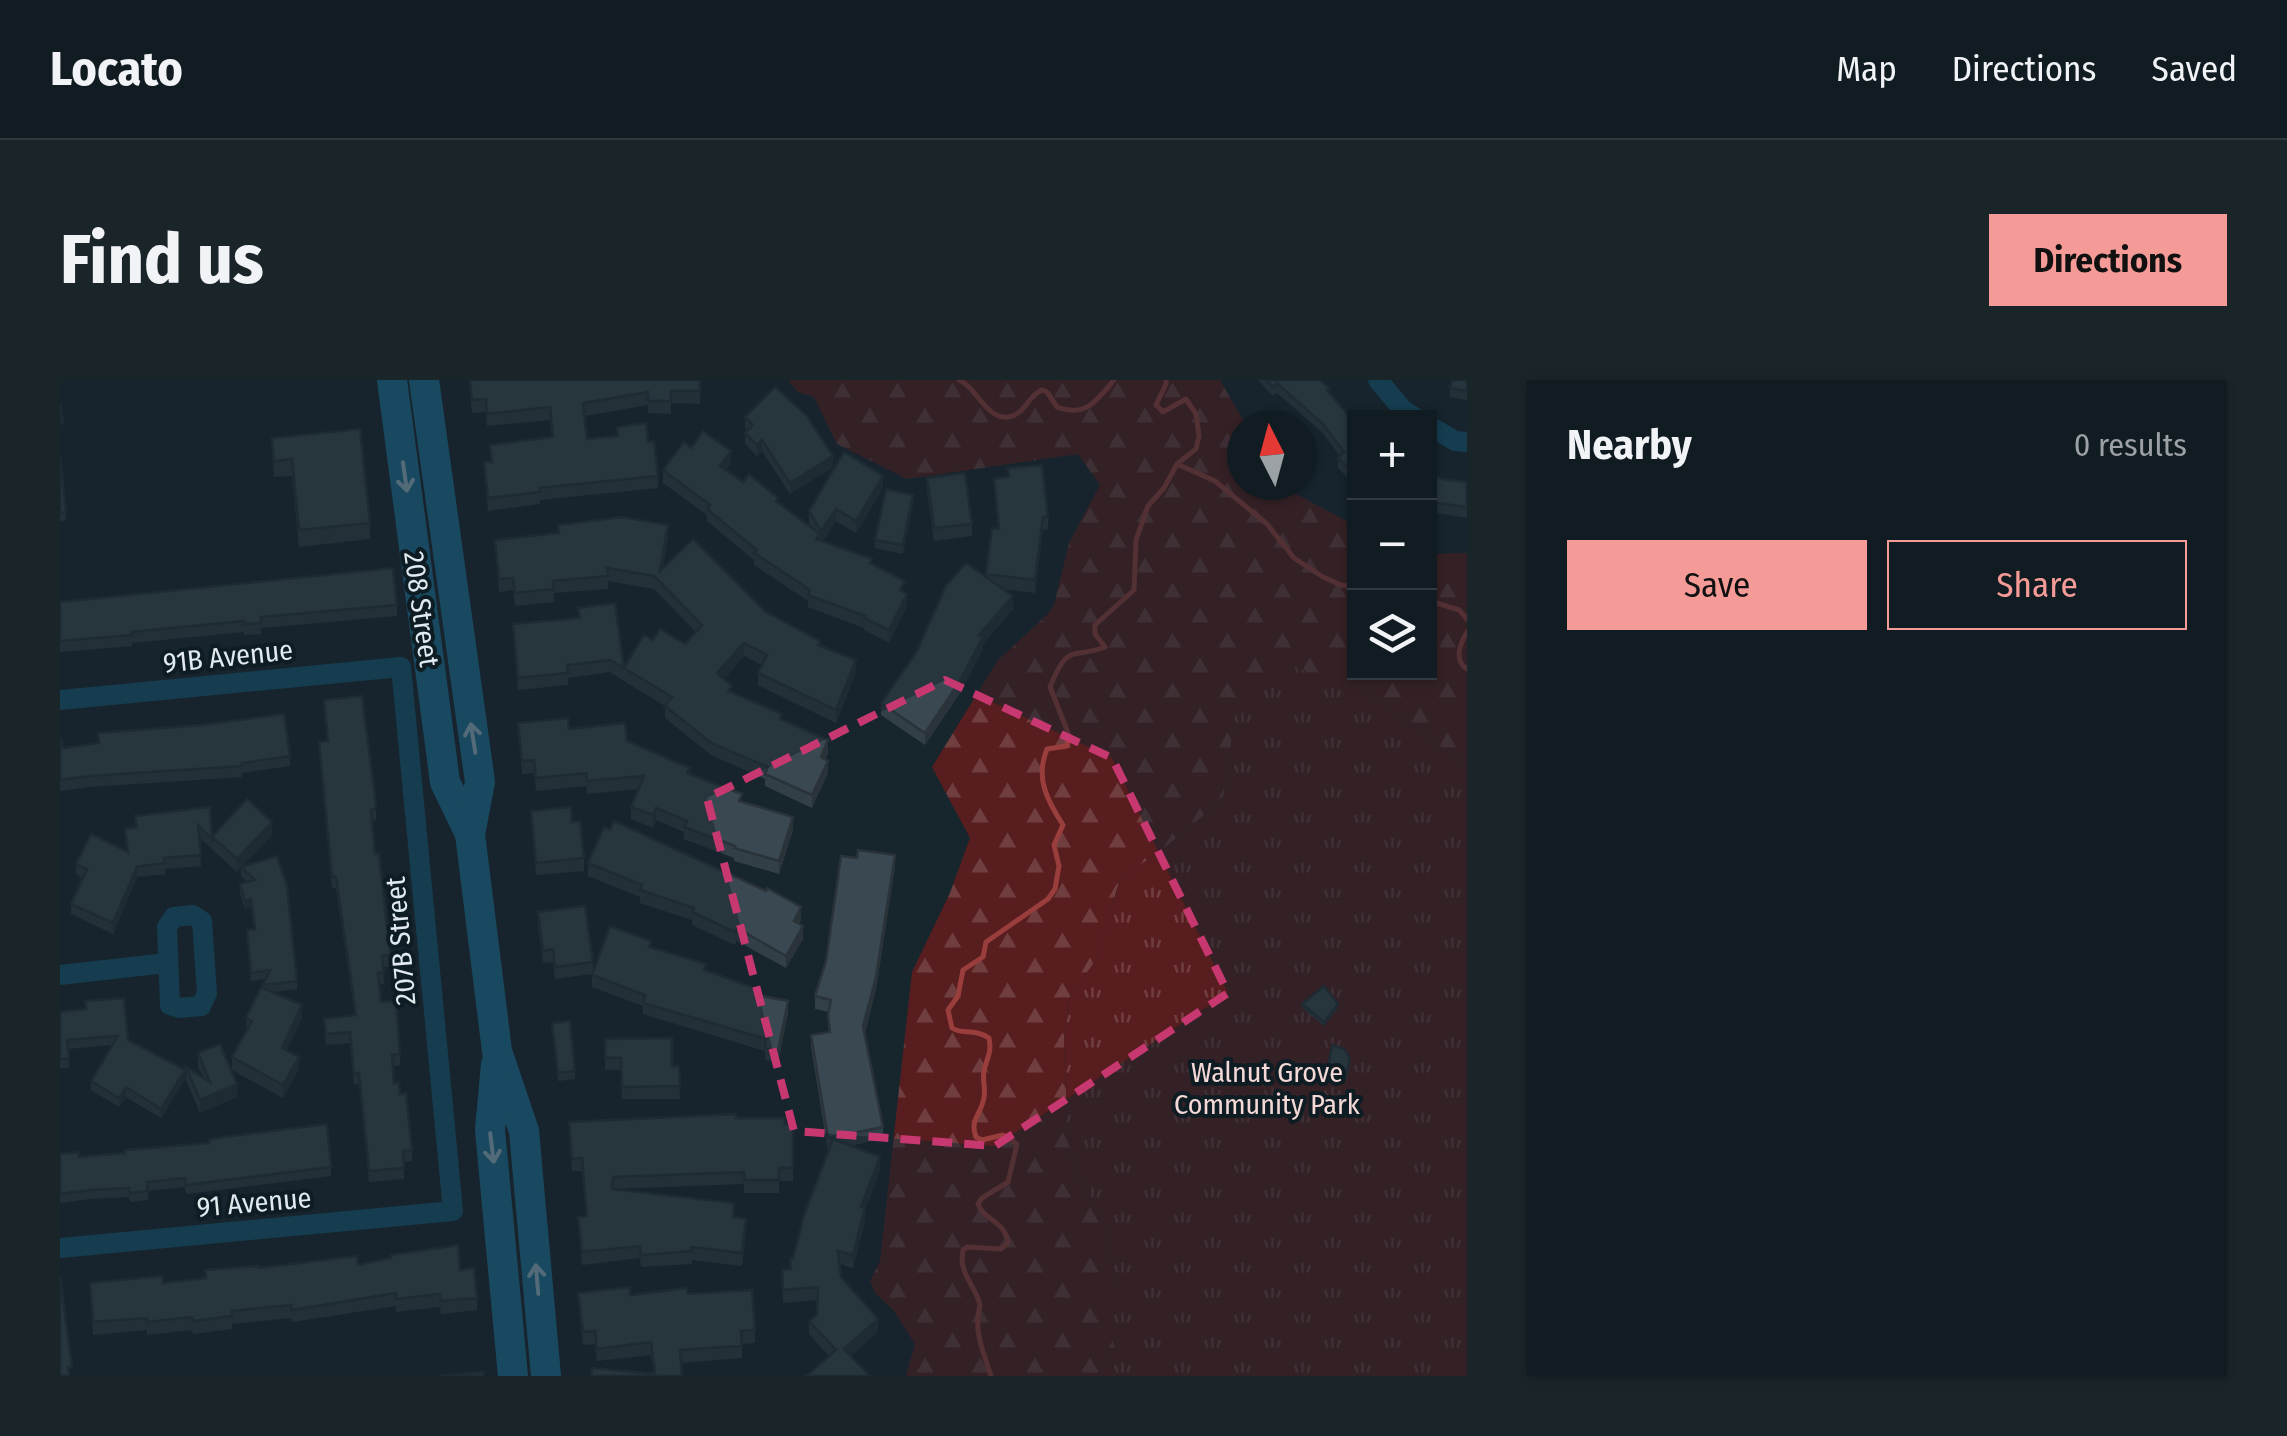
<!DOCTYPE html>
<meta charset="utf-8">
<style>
:root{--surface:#111c22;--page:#1a252a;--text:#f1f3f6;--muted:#9ca1a5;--line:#303a40;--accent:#f59b97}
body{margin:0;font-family:"Fira Sans Condensed",sans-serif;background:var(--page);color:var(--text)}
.controls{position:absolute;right:30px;top:30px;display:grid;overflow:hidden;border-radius:0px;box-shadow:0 2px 8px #0004}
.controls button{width:90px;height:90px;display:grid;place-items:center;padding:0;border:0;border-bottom:2px solid var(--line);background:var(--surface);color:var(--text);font:50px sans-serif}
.compass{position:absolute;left:1167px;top:30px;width:90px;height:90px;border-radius:50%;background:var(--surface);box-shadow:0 2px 8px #0004;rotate:354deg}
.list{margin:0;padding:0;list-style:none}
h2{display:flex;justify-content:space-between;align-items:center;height:130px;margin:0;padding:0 40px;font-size:42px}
h2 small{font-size:32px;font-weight:400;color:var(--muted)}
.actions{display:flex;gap:20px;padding:30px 40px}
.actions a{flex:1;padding:22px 0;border:2px solid var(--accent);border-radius:0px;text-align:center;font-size:35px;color:var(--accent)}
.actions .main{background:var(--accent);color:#111}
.icon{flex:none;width:55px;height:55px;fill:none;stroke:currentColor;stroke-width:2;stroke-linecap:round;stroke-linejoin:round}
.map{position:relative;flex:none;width:1407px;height:996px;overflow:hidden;border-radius:0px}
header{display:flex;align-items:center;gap:60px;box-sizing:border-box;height:140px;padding:0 50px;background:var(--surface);border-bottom:2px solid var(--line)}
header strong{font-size:48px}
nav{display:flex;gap:55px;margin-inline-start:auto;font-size:35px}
.intro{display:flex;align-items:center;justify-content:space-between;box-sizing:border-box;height:240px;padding:0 60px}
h1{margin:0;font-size:70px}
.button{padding:25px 45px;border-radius:0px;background:var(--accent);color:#111;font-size:35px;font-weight:700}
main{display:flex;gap:60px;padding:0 60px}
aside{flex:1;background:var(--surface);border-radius:0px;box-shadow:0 2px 8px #0004}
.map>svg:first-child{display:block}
</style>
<header>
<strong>Locato</strong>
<nav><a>Map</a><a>Directions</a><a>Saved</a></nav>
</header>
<div class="intro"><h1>Find us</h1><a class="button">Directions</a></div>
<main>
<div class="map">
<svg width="1407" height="996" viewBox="0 0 1407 996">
<defs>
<pattern id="forest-firs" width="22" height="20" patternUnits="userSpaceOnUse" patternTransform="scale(2.5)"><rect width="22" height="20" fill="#581d1e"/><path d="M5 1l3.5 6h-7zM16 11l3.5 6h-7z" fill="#703e3f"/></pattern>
<pattern id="park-tufts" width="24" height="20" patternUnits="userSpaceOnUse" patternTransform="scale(2.5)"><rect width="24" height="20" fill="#581d1e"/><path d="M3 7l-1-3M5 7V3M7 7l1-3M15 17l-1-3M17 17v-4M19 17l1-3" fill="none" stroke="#703e3f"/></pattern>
</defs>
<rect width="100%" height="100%" fill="#17252d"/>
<path fill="url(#forest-firs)" d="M728,0H1160L1186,45H1182V105H1219L1294,145V292H1370V174L1407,173V386L1311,316L1274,303L1175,336L1163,419L1102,470L1060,499L1036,580L1009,618L1004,662L1008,762L1019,799L1042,836L1057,905L1055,968L1036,996H846L855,964L834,931L815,913L810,901L820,881L852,592L890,513L910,458L872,387L938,280L987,235L994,225L1009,163L1040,105L1018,74L847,99L777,64L754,17L738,12Z"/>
<path fill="url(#park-tufts)" d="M1227,284L1311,316L1407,386V996H1036L1055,968L1038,916L1057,904L1042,836L1019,799L1008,762L1004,662L1009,618L1036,580L1060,499L1102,470L1163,419L1175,336Z"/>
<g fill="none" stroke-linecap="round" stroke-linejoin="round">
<g stroke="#993e3d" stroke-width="5">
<path d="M899,0C918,7 930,51 958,33C968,26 970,15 982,10L987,12L997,27C1026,38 1037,20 1054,0"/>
<path d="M1117,84L1155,101L1207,144L1234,178L1263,197L1281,205L1294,207"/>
<path d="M1370,221L1399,230L1407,239"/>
<path d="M1407,252C1400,264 1393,280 1407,289"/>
<path d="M931,996C923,970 913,952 920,925C915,904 898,894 903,870L907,867L941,869L948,863C944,839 925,842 918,824L922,818L948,802L957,764L943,755L922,760L916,757C909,739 922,734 924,717C926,709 922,700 924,691C927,677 932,673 929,658C914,648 902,655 892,648L888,630L898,616L903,590L923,577L926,562L988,519L995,509L999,486L994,465L1003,445C987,420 975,398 987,369L1007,366L1009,355L990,307C1009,261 1011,280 1045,267L1035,254V245L1074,210L1076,160L1088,126L1104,108L1117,84L1136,69L1139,56L1136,34L1126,19L1103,32L1096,25L1106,4V0"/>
</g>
<g stroke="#125a78" stroke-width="20">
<path d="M1318,0L1343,30L1356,38"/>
<path d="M1370,46L1395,61L1407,62"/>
<path d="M0,320L341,287L393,831L0,868"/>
<path d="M133,535L142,541L147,613L141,626L119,628L110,625L107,547L114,537Z"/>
<path d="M0,595L106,583"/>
</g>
<g stroke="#1c769d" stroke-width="30">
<path d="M332,0L385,402L410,454"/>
<path d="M364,0L420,402L410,454L437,671L464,751L486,996"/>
<path d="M436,684L430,750L453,996"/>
</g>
</g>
<g fill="#323f46">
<path d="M409,0H640V24L611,23V34L588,33V25L525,36L527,59L557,56V47L588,62L598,96V108L480,120V124L428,131L424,82H431L430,65L492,57L490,40L427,46L426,32L412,33Z"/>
<path d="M1198,0H1260L1294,42V104L1278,88V78L1280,76L1263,53L1217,13L1213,16Z"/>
<path d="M1407,0V20L1390,17V8Z"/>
<path d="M685,37L773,87L730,114L702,71L697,76L685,64V53L688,51L685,48Z"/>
<path d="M212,58L310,143V159L239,167L232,96L214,97Z"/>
<path d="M631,68L671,83L666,90L718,122L751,147L749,144V131L823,108L796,153L776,141L763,161L812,184L845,212L847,226L829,263L804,250V248L748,227V221L694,185V180L647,141V135L603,103V90Z"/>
<path d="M0,76L6,132V140L0,141Z"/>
<path d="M948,88L988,137V149L983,150L975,213L942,209L953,229L923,264V269L900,313L865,365L821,335V323L926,197L932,148L938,149L934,99L948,98Z"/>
<path d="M1370,94L1382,99L1407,102V138L1370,132Z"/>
<path d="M867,98L912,144V156L874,161L867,111Z"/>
<path d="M853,124L843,174L815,168V160Z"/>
<path d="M608,158L603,188L706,232L760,265L796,292L776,343L698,305V293L702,285L684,276L664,299L672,313L722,339L768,373L765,380L768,393L752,428L705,406V399L651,375L605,338V326L564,301V288L593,260L625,264L636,252L594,209L548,201V209L494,213V222L455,226L453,210L439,212L435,160Z"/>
<path d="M0,222L337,225V236L201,248V254L184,255V252L72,263V266L0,272Z"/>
<path d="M518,228L564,288V301L550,292L508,298V305L458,310L453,244L518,238Z"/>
<path d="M264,320L316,429V440L312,441L315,474L330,575V587H323L324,604H319L321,622L340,674V685L333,686L334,703L340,714L352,770V781L344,782V799L309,802L299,704L294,705L290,663L266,665L264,639L295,636L276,508H272L259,373V362L267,361Z"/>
<path d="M458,343L509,349L567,361L733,450L719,494L674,481V478L624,459V452L596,440L593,448L571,439V427L579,409L527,414L526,406L476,411L474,393L462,394Z"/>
<path d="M38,353L230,376V386L182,393V397L30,407L0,411V359L3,368L38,363Z"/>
<path d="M150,427L152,469L139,457L141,486L105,489V494L77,497L53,554L11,534V524L23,498L16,494V484L67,471L65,449L75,447V436Z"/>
<path d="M471,431L512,442L524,478V491L476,495Z"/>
<path d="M212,455L177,492L152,469V457Z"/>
<path d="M217,476L237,601V609L213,612L242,638L227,670L239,689L223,718L172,690V677L187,651L186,638L203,608L206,599L191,601L187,558L194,549L191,527L185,529L180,513V504L188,502L181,496V487Z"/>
<path d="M528,483L741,540L739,544L743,559L726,588L677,561L675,565L632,545V540L580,523V517L528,496Z"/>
<path d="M835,487L816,609L805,653L823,747V759L790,766L820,790L805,830V841L793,888L780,884L781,897L818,951L791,976L747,996L769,976L749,954V941L757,935V920L723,923L722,890L730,889V878H733L768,771L751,667V655L769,652L768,632L755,629V616Z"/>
<path d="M478,532L533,582V593L591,568L646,591L698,615L728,633L718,683L705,680V671L583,634V626L532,607V594L495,599L493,582L483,583L478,545Z"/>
<path d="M1242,624L1278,628L1264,646L1242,628Z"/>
<path d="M0,632L68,660L125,699L101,738L66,717L59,727L31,710V701L52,665L8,669L9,688H0Z"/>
<path d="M492,643L515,691V699L498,701Z"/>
<path d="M545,659L612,686H619L620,719H562L561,690H545Z"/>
<path d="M138,673L177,717L140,733L126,700V687L143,697L138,686Z"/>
<path d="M1290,686L1287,698L1282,703L1268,698V689Z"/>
<path d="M676,738L733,744V801H719V813H684V804L554,809L674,837L686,852L682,886L632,880V884L581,887L580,878L522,885L518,837L526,836L522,791H512L509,742Z"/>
<path d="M0,774L19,777L271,787V796L126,814L125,807L88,811V820L70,822L69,817L30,819L0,823Z"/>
<path d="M298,885L400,890L417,918V930L381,934L380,927L336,932V926L232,942L231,938L172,944V949L133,954L132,950L87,955V950L33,955L30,903H103L145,898L199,888Z"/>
<path d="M518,913L570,915L628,914L695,950V963L682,964V978L621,983L594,994L591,975L537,981L535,964L523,965Z"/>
</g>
<g fill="#293339">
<path d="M702,60V71L697,76V65Z"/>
<path d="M671,71V83L660,98V86Z"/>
<path d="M773,76V87L730,114V103Z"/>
<path d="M823,96V108L796,153V141Z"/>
<path d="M853,115V124L843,174V165Z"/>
<path d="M776,129V141L761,163V151Z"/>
<path d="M983,137V150L975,213V200Z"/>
<path d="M608,145V158L600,203V191Z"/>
<path d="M847,214V226L829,263V250Z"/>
<path d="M953,216V229L923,264V269L900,313L865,365V353L919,255Z"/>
<path d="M684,263V276L657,306V293Z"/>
<path d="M796,280V292L776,343V330Z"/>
<path d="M768,360V373L761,390V377Z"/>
<path d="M768,381V393L752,428V415Z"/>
<path d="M596,428V440L593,448V435Z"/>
<path d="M733,437V450L719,494V481Z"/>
<path d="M212,442V455L177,492V479Z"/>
<path d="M835,475V487L816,609L803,659V646Z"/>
<path d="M77,487V497L53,554V543Z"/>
<path d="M191,519V527L185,529V521Z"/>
<path d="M741,527V540L734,553V541Z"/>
<path d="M743,546V559L726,588V576Z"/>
<path d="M728,621V633L718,683V671Z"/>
<path d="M1278,624V628L1264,646V642Z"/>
<path d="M242,625V638L222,680V668Z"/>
<path d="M239,677V689L223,718V705Z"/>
<path d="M1290,678L1287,698L1282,703V694Z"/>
<path d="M125,690V699L101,738V729Z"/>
<path d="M177,704V717L140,733V720Z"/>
<path d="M66,707V717L59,727V718Z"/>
<path d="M820,777V790L805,830V841L793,888V875L801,827Z"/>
<path d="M818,939V951L784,982V969Z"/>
</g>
<g fill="#3a4951" stroke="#293339" stroke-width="2.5">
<path d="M410,0H640V11H611V21H588V12L523,23L527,59L558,56L557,47L586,43L588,62L594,61L598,96L480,108V112L428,118L424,82H432L430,65L493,57L490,27L427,34L426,19L412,20Z"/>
<path d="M1207,0H1260L1269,8L1267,10L1294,42V94L1278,78L1284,72L1263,44L1217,3L1213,7Z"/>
<path d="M1392,0H1407V11L1390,8Z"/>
<path d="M715,7L746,35L773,76L730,103L702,60L697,65L685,53L693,45L685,37Z"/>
<path d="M0,23L3,43L0,44Z"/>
<path d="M300,49L310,143L239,150L232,79L214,81L212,58Z"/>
<path d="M643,51L671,71L660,86L683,102L689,94L718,118L716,121L760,154L756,159L812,179L810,183L845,201L840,210L847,214L829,250L804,238L805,236L748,215L750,210L694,173L697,170L647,129L650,125L603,90L624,62L631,68Z"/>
<path d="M784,72L823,96L796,141L776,129L761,151L749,131Z"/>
<path d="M0,76L6,132L0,133Z"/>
<path d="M982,85L988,137H983L975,200L926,194L932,148L939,149L934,99L949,97L948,88Z"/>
<path d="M905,93L912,144L874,148L867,98Z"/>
<path d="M1370,94L1382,99L1407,102V127L1370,122Z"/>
<path d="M826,109L853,115L843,165L815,160Z"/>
<path d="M562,137L608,145L600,191L633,159L706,232L760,261L758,265L796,280L776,330L698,293L707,275L684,263L657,293L672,306L668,311L722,334L720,339L768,360L761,377L768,381L752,415L705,394L708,387L651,363L605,326L612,317L564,288L584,255L593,260L600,249L625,264L642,245L594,196L547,188L548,196L493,201L494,209L455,213L453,198L439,199L435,160L499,153L498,145Z"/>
<path d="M906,183L953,216L919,255L923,257L900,301L865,353L821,323L856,273L886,206Z"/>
<path d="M333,188L337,225L201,237V243L184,244V241L72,252V255L0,261V222Z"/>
<path d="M555,223L564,288L550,280L507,285L508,293L458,298L453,244L520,238L518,228Z"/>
<path d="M302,316L314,408L316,429L311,430L315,474L319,473L330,575L322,576L324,592L318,593L321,622L336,621L340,674L332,675L334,703L339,702L340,714L346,713L352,770L343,771L344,788L309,791L299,693L294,694L290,652L266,654L264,639L296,635L276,497H272L259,362L268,361L264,320Z"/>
<path d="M224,334L230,376L182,383V386L30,396L0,400V359H1L3,368L39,363L38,353L142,345Z"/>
<path d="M508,338L509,349L565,343L567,361L630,388L627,393L682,414L679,421L733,437L719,481L674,468L675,466L624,447L627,441L596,428L593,435L571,427L584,396L527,401L526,393L476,398L474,380L462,381L458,343Z"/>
<path d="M187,419L212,442L177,479L152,457Z"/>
<path d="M150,427L152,459L138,445L141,475L104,478L105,483L77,487L53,543L11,524L27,489L16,484L31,454L68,472L65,449L77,447L75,436Z"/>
<path d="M511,427L512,442L520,441L524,478L476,483L471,431Z"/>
<path d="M554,441L706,511L707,508L741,527L734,541L743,546L726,576L677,548L675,552L632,532L634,528L580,510L582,505L528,483L544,447L550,450Z"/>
<path d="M798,470L835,475L816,597L803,646L823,747L768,758L751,655L770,652L768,634L771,620L755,616L766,581L781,476L797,478Z"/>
<path d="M217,476L227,506L237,601L203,605L210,590L191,593L187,550L195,549L191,519L185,521L180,504L195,500L181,487Z"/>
<path d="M525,526L533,582L495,587L493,569L483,571L478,532Z"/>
<path d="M550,546L591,561L589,567L646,584L644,590L698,609L696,615L728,621L718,671L705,668L706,659L583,623L585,615L532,595Z"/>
<path d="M1264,606L1278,624L1264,642L1242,624Z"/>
<path d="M201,607L242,625L222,668L239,677L223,705L172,677L192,641L186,638Z"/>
<path d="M64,618L68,660L125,690L101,729L66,707L59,718L31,701L58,656L7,660L9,678L0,679V632L26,629L25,621Z"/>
<path d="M510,641L515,691L498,693L492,643Z"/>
<path d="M612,658V686H619L620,706L562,707L561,678H545V659Z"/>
<path d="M160,664L177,704L140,720L126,687L150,702L138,673Z"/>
<path d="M1272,665L1284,669L1290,678L1287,690L1282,694L1268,689Z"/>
<path d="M676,734V738H725V744H733V788H719V800H684V792L553,797L552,809L674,823L673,837L686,839L682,873L631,867L632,871L581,875L580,866L522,872L518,837L527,836L522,778L512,779L509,742Z"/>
<path d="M267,744L271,787L126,805L125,798L87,802L88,811L70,813L69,808L30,810L0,814V774L19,772V777L65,773V770L149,763V759Z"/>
<path d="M773,759L820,777L801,827L805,828L793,875L778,871L781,897L818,939L784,969L810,996H744H747L776,970L749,941L757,935L758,907L723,910L722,890L731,889L730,878H733L744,835Z"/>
<path d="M398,865L400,890L414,888L417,918L381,921L380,914L336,919V913L232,930L231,925L172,931V936L133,941L132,937L87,942V938L33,942L30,903L102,896L103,903L146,898L145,890L199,886V888L297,876L298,885L331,878V875Z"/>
<path d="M0,897L12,987H8L9,996H0Z"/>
<path d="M570,907V915L627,908L628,914L692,910L695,950L681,951L682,966L620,970L622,996H531L532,988L595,994L591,962L537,969L535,951L523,952L518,913Z"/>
<path d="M423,992V996H379Z"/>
</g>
<defs><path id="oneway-shaft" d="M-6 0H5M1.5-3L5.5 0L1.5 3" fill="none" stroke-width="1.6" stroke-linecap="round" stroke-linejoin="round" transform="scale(2.5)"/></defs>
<g stroke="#9cc1d2">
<use href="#oneway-shaft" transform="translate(345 97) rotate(82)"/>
<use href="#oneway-shaft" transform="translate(413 358) rotate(-99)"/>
<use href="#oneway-shaft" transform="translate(432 768) rotate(83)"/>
<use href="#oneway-shaft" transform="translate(477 899) rotate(-95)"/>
</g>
<path d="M0 0H1407V996H0ZM885,300L1052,378L1168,613L935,766L734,751L647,418Z" fill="#17252d" fill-opacity=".55" fill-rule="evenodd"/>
<path fill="none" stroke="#c73871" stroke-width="8" stroke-dasharray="20 12" stroke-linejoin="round" d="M885,300L1052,378L1168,613L935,766L734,751L647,418Z"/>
<g text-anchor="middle" stroke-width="8" stroke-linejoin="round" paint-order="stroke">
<g font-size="28" fill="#e1eaef" stroke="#0e1c23">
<text transform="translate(362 229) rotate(82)" y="10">208 Street</text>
<text transform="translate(168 276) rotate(-6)" y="10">91B Avenue</text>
<text transform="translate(340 561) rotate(-95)" y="10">207B Street</text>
<text transform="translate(194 822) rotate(-5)" y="10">91 Avenue</text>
</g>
<g font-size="28" fill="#f4d9d7" stroke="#0e1c23">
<text x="1207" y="702">Walnut Grove<tspan x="1207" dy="32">Community Park</tspan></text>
</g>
</g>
</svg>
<div class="controls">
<button>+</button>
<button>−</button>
<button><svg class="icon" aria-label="layers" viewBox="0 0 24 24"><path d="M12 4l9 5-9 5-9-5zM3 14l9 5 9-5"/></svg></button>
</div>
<svg class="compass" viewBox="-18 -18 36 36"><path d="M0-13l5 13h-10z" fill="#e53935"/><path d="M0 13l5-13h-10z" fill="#9ca1a5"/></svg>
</div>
<aside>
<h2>Nearby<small>0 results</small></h2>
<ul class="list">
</ul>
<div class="actions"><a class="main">Save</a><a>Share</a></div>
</aside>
</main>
